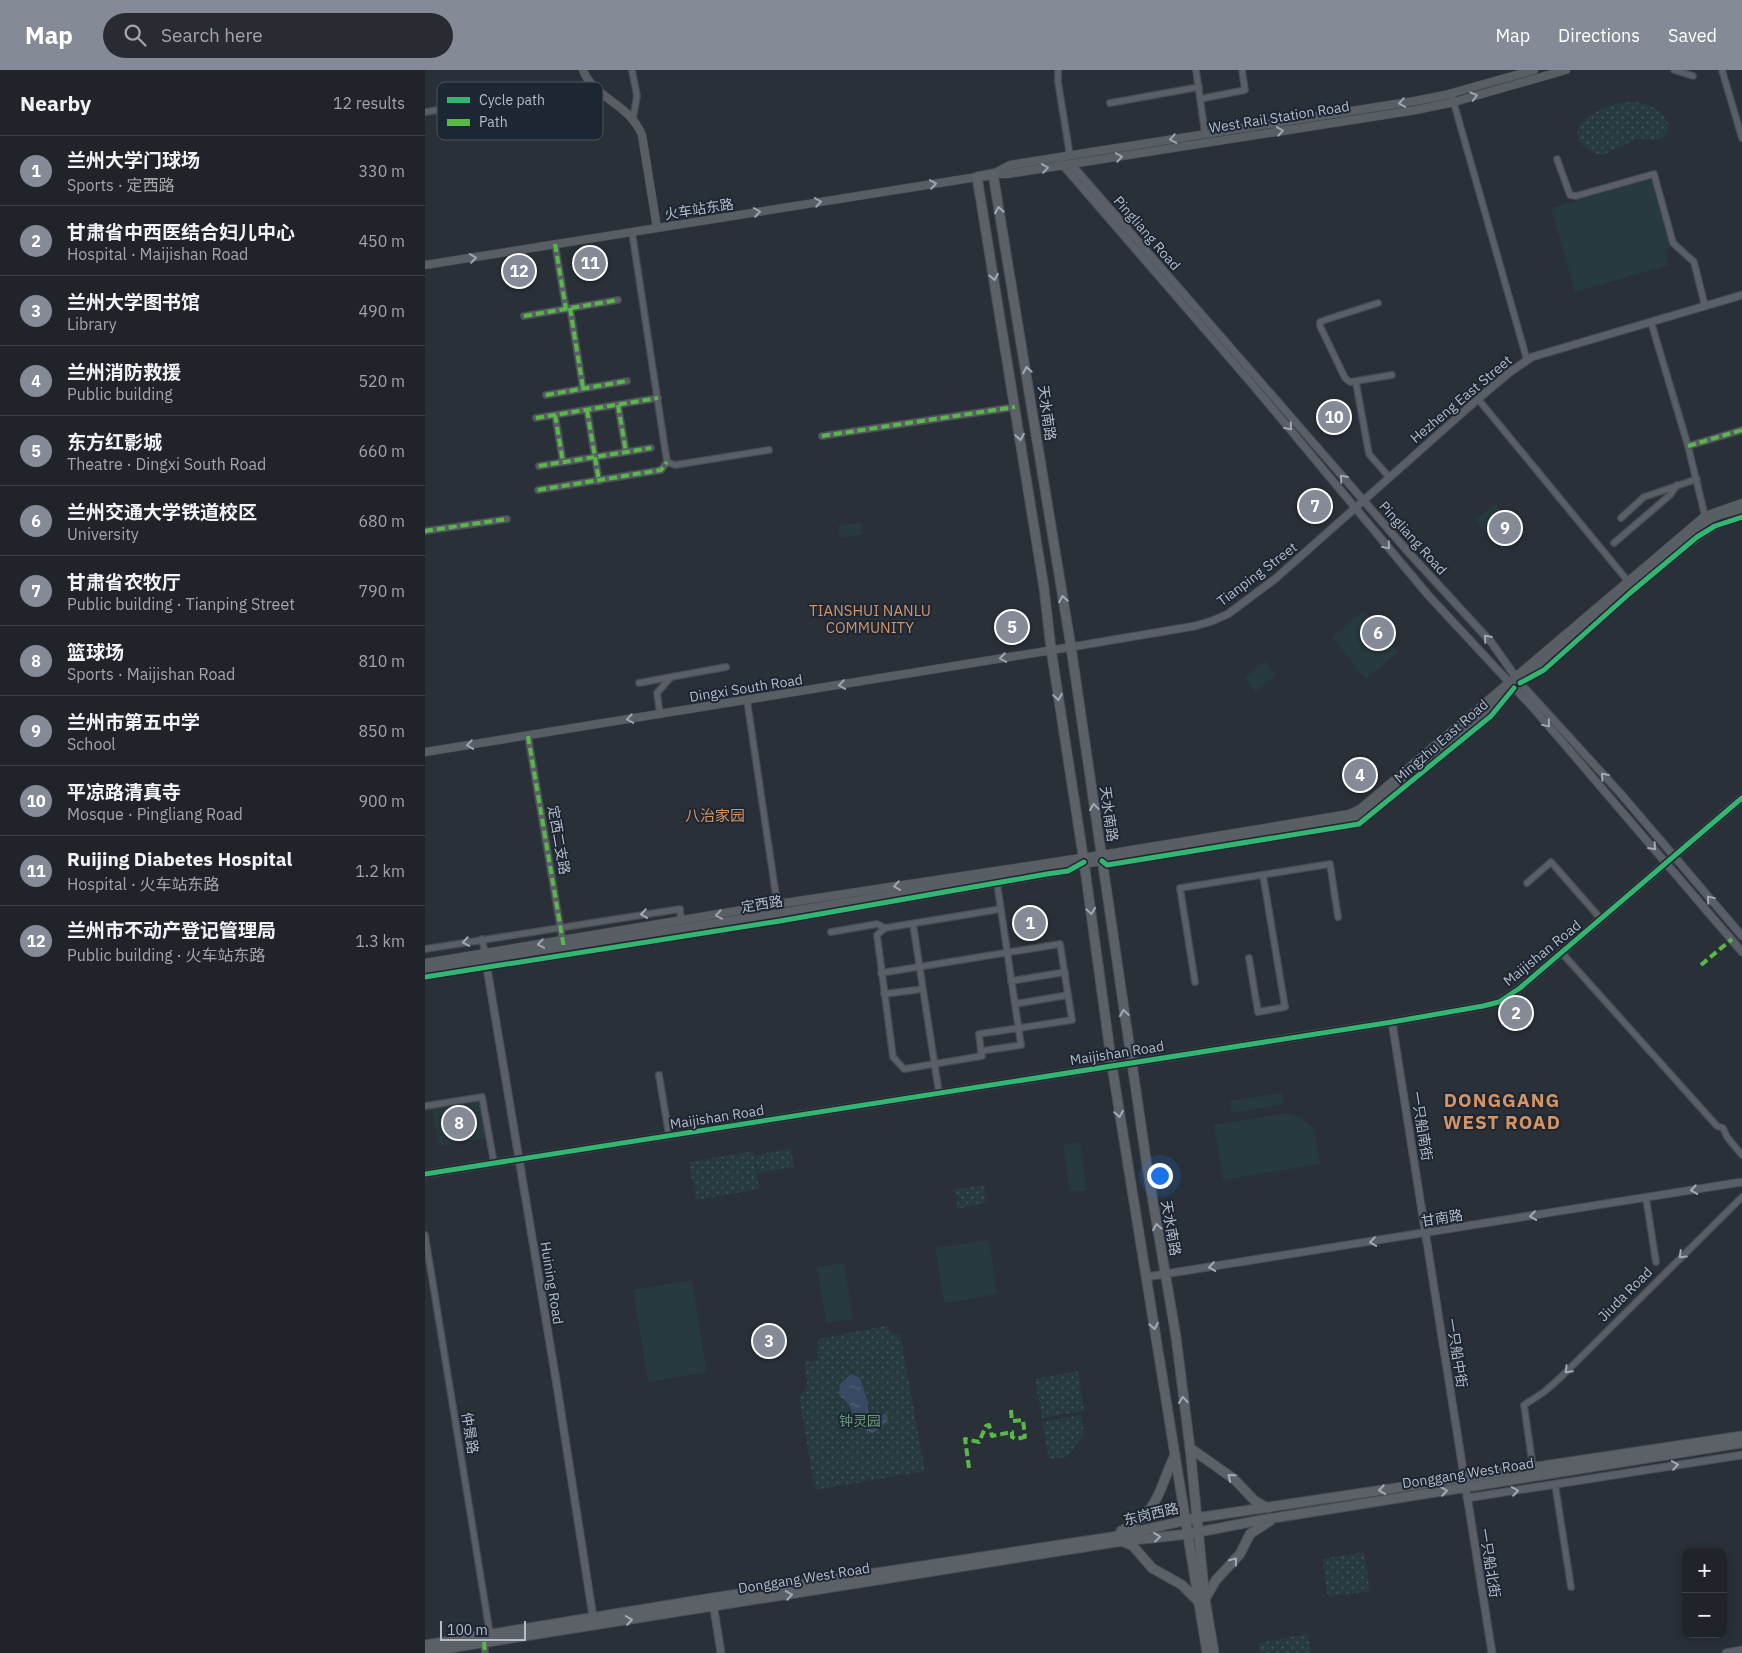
<!DOCTYPE html>
<meta charset="utf-8">
<style>
:root{--surface:#20242a;--page:#282c32;--text:#f1f3f6;--muted:#a2a4a8;--line:#3d4147;--accent:#848b96}
body{margin:0;font-family:"IBM Plex Sans","Noto Sans SC",sans-serif;background:var(--page);color:var(--text)}
.controls{position:absolute;right:15px;bottom:15px;display:grid;overflow:hidden;border-radius:10px;box-shadow:0 2px 12px #0003}
.controls button{width:45px;height:45px;display:grid;place-items:center;padding:0;border:0;border-bottom:1px solid var(--line);background:var(--surface);color:var(--text);font:25px sans-serif}
.scale{position:absolute;left:15px;bottom:12px;width:86px;box-sizing:border-box;padding-left:5px;border:2px solid #b4bcc9;border-top:0;font-size:14px;line-height:18px;white-space:nowrap;color:#b4bcc9;-webkit-text-stroke:4px #1d2633;paint-order:stroke}
.you{position:absolute;left:734px;top:1105px;width:18px;height:18px;margin:-12px;border:4px solid #fff;border-radius:50%;background:#1a73e8;box-shadow:0 0 0 8px #1a73e833}
.badge{display:grid;place-items:center;width:32px;height:32px;border-radius:50%;background:var(--accent);color:#fff;font-size:16px;font-weight:700}
.pin{position:absolute;translate:-50% -50%;border:2px solid #fff;box-shadow:0 1px 5px #0006}
.list{margin:0;padding:0;list-style:none}
h2{display:flex;justify-content:space-between;align-items:center;height:65px;margin:0;padding:0 20px;font-size:21px}
h2 small{font-size:16px;font-weight:400;color:var(--muted)}
.list li{display:grid;grid-template-columns:32px 1fr auto;gap:15px;align-items:center;box-sizing:border-box;height:70px;padding:0 20px;border-top:1px solid var(--line)}
.list b{display:block;font-size:19px;white-space:nowrap}
.list p{margin:0;font-size:16px;white-space:nowrap;color:var(--muted)}
.list em{font-size:16px;font-style:normal;color:var(--muted)}
.icon{flex:none;width:28px;height:28px;fill:none;stroke:currentColor;stroke-width:2;stroke-linecap:round;stroke-linejoin:round}
.map{position:relative;flex:none;width:1317px;height:1583px;overflow:hidden}
header{display:flex;align-items:center;gap:30px;box-sizing:border-box;height:70px;padding:0 25px;background:var(--accent);color:#fff}
header strong{font-size:24px}
nav{display:flex;gap:28px;margin-inline-start:auto;font-size:18px}
.search{width:350px;height:45px;background:var(--page);display:flex;align-items:center;gap:12px;box-sizing:border-box;padding:0 18px;border-radius:28px;color:var(--muted);font-size:19px}
main{display:flex}
aside{flex:1;background:var(--surface)}
.map>svg:first-child{display:block}
</style>
<header>
<strong>Map</strong>
<div class="search"><svg class="icon" aria-label="search" viewBox="0 0 24 24"><circle cx="10" cy="10" r="6"/><path d="M15 15l6 6"/></svg>Search here</div>
<nav><a>Map</a><a>Directions</a><a>Saved</a></nav>
</header>
<main>
<aside>
<h2>Nearby<small>12 results</small></h2>
<ul class="list">
<li><span class="badge">1</span><div><b>兰州大学门球场</b><p>Sports · 定西路</p></div><em>330 m</em></li>
<li><span class="badge">2</span><div><b>甘肃省中西医结合妇儿中心</b><p>Hospital · Maijishan Road</p></div><em>450 m</em></li>
<li><span class="badge">3</span><div><b>兰州大学图书馆</b><p>Library</p></div><em>490 m</em></li>
<li><span class="badge">4</span><div><b>兰州消防救援</b><p>Public building</p></div><em>520 m</em></li>
<li><span class="badge">5</span><div><b>东方红影城</b><p>Theatre · Dingxi South Road</p></div><em>660 m</em></li>
<li><span class="badge">6</span><div><b>兰州交通大学铁道校区</b><p>University</p></div><em>680 m</em></li>
<li><span class="badge">7</span><div><b>甘肃省农牧厅</b><p>Public building · Tianping Street</p></div><em>790 m</em></li>
<li><span class="badge">8</span><div><b>篮球场</b><p>Sports · Maijishan Road</p></div><em>810 m</em></li>
<li><span class="badge">9</span><div><b>兰州市第五中学</b><p>School</p></div><em>850 m</em></li>
<li><span class="badge">10</span><div><b>平凉路清真寺</b><p>Mosque · Pingliang Road</p></div><em>900 m</em></li>
<li><span class="badge">11</span><div><b>Ruijing Diabetes Hospital</b><p>Hospital · 火车站东路</p></div><em>1.2 km</em></li>
<li><span class="badge">12</span><div><b>兰州市不动产登记管理局</b><p>Public building · 火车站东路</p></div><em>1.3 km</em></li>
</ul>
</aside>
<div class="map">
<svg width="1317" height="1583" viewBox="0 0 1317 1583">
<defs>
<pattern id="green-dots" width="8" height="8" patternUnits="userSpaceOnUse" patternTransform="scale(1.25)"><rect width="8" height="8" fill="#273a3e"/><path d="M2 2h.1M6 6h.1" fill="none" stroke="#445559" stroke-width="1.8" stroke-linecap="round"/></pattern>
<pattern id="water-ripples" width="26" height="14" patternUnits="userSpaceOnUse" patternTransform="scale(1.25)"><rect width="26" height="14" fill="#384963"/><path d="M2 4q2-2 4 0t4 0M15 11q2-2 4 0t4 0" fill="none" stroke="#526178"/></pattern>
</defs>
<rect width="100%" height="100%" fill="#2a3038"/>
<g fill="url(#green-dots)">
<path d="M1205,32C1222,32 1237,39 1244,55L1241,64L1233,70L1211,69L1178,85C1144,78 1145,53 1175,40C1184,35 1194,33 1205,32Z"/>
<path d="M366,1079L369,1097L333,1103L330,1085Z"/>
<path d="M328,1081L334,1119L271,1130L264,1092Z"/>
<path d="M559,1115L562,1133L530,1139C534,1131 534,1126 527,1120Z"/>
<path d="M460,1256L466,1263L475,1264L500,1401L390,1420L374,1326C387,1319 381,1304 379,1292L393,1289V1269Z"/>
<path d="M653,1301L659,1341L617,1348L610,1309Z"/>
<path d="M656,1345L659,1364L642,1387L624,1389L617,1352Z"/>
<path d="M939,1482L945,1521L903,1527L897,1489Z"/>
<path d="M883,1564L886,1583H835L834,1573Z"/>
</g>
<g fill="#273a3e">
<path d="M1226,109L1245,178L1240,180L1244,195L1150,222L1126,138Z"/>
<path d="M1070,434L1098,466L1079,482L1051,450Z"/>
<path d="M436,452L438,464L415,468L413,456Z"/>
<path d="M938,541L973,582L941,609L907,567Z"/>
<path d="M840,591L851,605L831,622L819,608Z"/>
<path d="M621,843L624,857L589,864L586,849Z"/>
<path d="M857,1023L859,1034L807,1043L805,1031Z"/>
<path d="M56,1031L61,1068L14,1076L7,1038Z"/>
<path d="M863,1043L873,1046L889,1059L895,1094L798,1110L789,1055Z"/>
<path d="M655,1072L662,1120L645,1122L638,1075Z"/>
<path d="M564,1170L572,1224L519,1233L510,1178Z"/>
<path d="M419,1193L428,1249L401,1253L392,1197Z"/>
<path d="M267,1210L282,1302L223,1312L208,1220Z"/>
</g>
<path fill="url(#water-ripples)" d="M426,1304L435,1308L442,1329L444,1345L462,1344L463,1350L456,1357V1353L452,1352L450,1357L455,1359L447,1363L439,1359L442,1353L430,1349L423,1333L414,1325L415,1314Z"/>
<g fill="none" stroke-linecap="round" stroke-linejoin="round">
<defs>
<g id="minor">
<path d="M207,0L212,26L208,48"/>
<path d="M633,0V12L645,86"/>
<path d="M771,0L780,64"/>
<path d="M1249,0L1268,6"/>
<path d="M1297,0L1317,68"/>
<path d="M1026,23L1102,290"/>
<path d="M775,29L820,20L817,0"/>
<path d="M685,33L774,17"/>
<path d="M0,42L168,16"/>
<path d="M1132,89L1145,125L1151,126L1229,104L1248,173L1269,192L1280,236"/>
<path d="M130,174L141,239"/>
<path d="M953,233L903,249L895,252V256L920,308L925,312L967,305"/>
<path d="M145,238L158,318"/>
<path d="M99,246L193,230"/>
<path d="M1226,252L1263,376L1280,446"/>
<path d="M931,313L944,384L964,407"/>
<path d="M121,325L202,311"/>
<path d="M1053,329L1202,510"/>
<path d="M193,335L201,382"/>
<path d="M162,340L174,411"/>
<path d="M130,345L138,392"/>
<path d="M111,348L233,328"/>
<path d="M397,366L590,337"/>
<path d="M1263,376L1317,360"/>
<path d="M242,392L250,395L344,380"/>
<path d="M114,396L226,378"/>
<path d="M113,420L236,400L242,392L207,162"/>
<path d="M1196,448L1219,427L1272,409"/>
<path d="M0,461L82,449"/>
<path d="M1189,473L1245,425L1252,415"/>
<path d="M1103,608L1119,600C1155,568 1190,535 1228,504C1256,481 1281,455 1317,447"/>
<path d="M214,613L246,607"/>
<path d="M322,630L354,846"/>
<path d="M235,644L232,623L246,607L301,597"/>
<path d="M103,666L138,873"/>
<path d="M677,791L682,795L934,754L1066,646L1081,628"/>
<path d="M572,813L596,975L556,981L557,986L479,999L468,987L452,865L460,858L576,839"/>
<path d="M1102,813L1126,792L1176,849"/>
<path d="M488,854L514,1023"/>
<path d="M406,862L452,854L460,858"/>
<path d="M57,869L60,883"/>
<path d="M0,879L255,839L256,851"/>
<path d="M1137,883L1292,1056L1298,1058L1302,1067L1317,1085"/>
<path d="M824,888L833,942L860,937L838,805"/>
<path d="M456,903L635,874L647,950L554,964L556,981"/>
<path d="M0,907L355,851L643,801L651,797"/>
<path d="M586,911L640,902"/>
<path d="M770,912L755,818L905,794L913,847"/>
<path d="M459,924L498,919"/>
<path d="M590,934L643,925"/>
<path d="M234,1005L244,1065"/>
<path d="M0,1036L57,1027L69,1093"/>
<path d="M1221,1128L1231,1192"/>
<path d="M0,1165L65,1564"/>
<path d="M1108,1398L1099,1335L1119,1322L1136,1307L1317,1127"/>
<path d="M1130,1414L1146,1517"/>
<path d="M59,1572L60,1583"/>
</g>
<g id="tertiary">
<path d="M636,93L827,314L1003,525L1110,640L1317,882"/>
<path d="M646,94L985,484L1066,572L1095,613L1196,724L1317,866"/>
<path d="M646,577L770,556L787,551L803,544L850,509L1053,329L1085,302L1107,287L1317,225"/>
<path d="M60,886L131,1310L168,1547"/>
<path d="M967,952L1067,1583"/>
<path d="M0,1104L967,952L1058,936L1074,932L1095,918L1317,728"/>
<path d="M721,1207L1317,1112"/>
<path d="M1042,1428L1317,1385"/>
<path d="M288,1533L296,1583"/>
<path d="M1301,1583L1317,1580"/>
</g>
<g id="secondary">
<path d="M158,0C169,29 203,32 217,65L232,158"/>
<path d="M568,104H582L991,40L1029,32L1141,0"/>
<path d="M568,104L585,95L597,93L990,31L1020,25L1109,0"/>
<path d="M0,195L552,107"/>
<path d="M0,682L646,577"/>
<path d="M0,893L353,834L676,785L924,744L935,739L1280,446L1317,433"/>
<path d="M0,900L677,791L931,748L1089,618L1279,453L1294,445L1317,439"/>
</g>
<g id="primary">
<path d="M765,1378L809,1409L830,1431L843,1438"/>
<path d="M696,1461C737,1439 732,1422 750,1385"/>
<path d="M699,1472L708,1476L727,1498L757,1515L773,1531"/>
<path d="M780,1529L791,1510L815,1484L825,1464L845,1451"/>
<path d="M0,1575L287,1528L687,1467L771,1448L1317,1366"/>
<path d="M0,1582L691,1472L763,1464L836,1450L1317,1373"/>
<path d="M782,1583L687,996L659,792L626,579L619,518L552,107L568,104L646,577L722,1096L751,1267L765,1378L780,1529L789,1583"/>
</g>
</defs>
<use href="#minor" stroke="#484c53" stroke-width="8"/>
<use href="#tertiary" stroke="#484c53" stroke-width="9"/>
<use href="#secondary" stroke="#484c53" stroke-width="9"/>
<use href="#primary" stroke="#484c55" stroke-width="11"/>
<use href="#minor" stroke="#5a5e66" stroke-width="5.5"/>
<use href="#tertiary" stroke="#5a5e66" stroke-width="7"/>
<use href="#secondary" stroke="#595d64" stroke-width="8"/>
<use href="#primary" stroke="#5c6168" stroke-width="9"/>
<g stroke="#58b947" stroke-width="4" stroke-dasharray="8 4" stroke-linecap="butt">
<path d="M130,174L141,239"/>
<path d="M145,238L158,318"/>
<path d="M99,246L193,230"/>
<path d="M121,325L202,311"/>
<path d="M193,335L201,382"/>
<path d="M162,340L174,411"/>
<path d="M130,345L138,392"/>
<path d="M111,348L233,328"/>
<path d="M397,366L590,337"/>
<path d="M1263,376L1317,360"/>
<path d="M114,396L226,378"/>
<path d="M113,420L236,400L242,392"/>
<path d="M0,461L82,449"/>
<path d="M103,666L139,878"/>
<path d="M1276,895L1307,869"/>
<path d="M586,1340L587,1351L598,1350L600,1367"/>
<path d="M544,1398L540,1369L554,1372L561,1356L564,1355L567,1366L587,1362V1367L591,1369L604,1366"/>
<path d="M59,1572L60,1583"/>
</g>
<defs>
<g id="cycleway">
<path d="M1095,613L1119,600L1205,523L1272,467L1290,456L1317,447"/>
<path d="M677,791L682,795L934,754L1066,646L1089,618"/>
<path d="M0,907L355,851L622,804L643,801L659,792"/>
<path d="M0,1104L967,952L1058,936L1074,932L1095,918L1317,728"/>
</g>
</defs>
<use href="#cycleway" stroke="#1d2633" stroke-width="8"/>
<use href="#cycleway" stroke="#33b770" stroke-width="5"/>
</g>
<defs><path id="oneway-chevron" d="M-2-3.5L2.5 0L-2 3.5" fill="none" stroke-width="1.6" stroke-linecap="round" stroke-linejoin="round" transform="scale(1.25)"/></defs>
<g stroke="#9da4b0">
<use href="#oneway-chevron" transform="translate(1049 26) rotate(-16)"/>
<use href="#oneway-chevron" transform="translate(977 33) rotate(171)"/>
<use href="#oneway-chevron" transform="translate(855 61) rotate(-9)"/>
<use href="#oneway-chevron" transform="translate(748 69) rotate(171)"/>
<use href="#oneway-chevron" transform="translate(694 87) rotate(-9)"/>
<use href="#oneway-chevron" transform="translate(620 98) rotate(-9)"/>
<use href="#oneway-chevron" transform="translate(508 114) rotate(-9)"/>
<use href="#oneway-chevron" transform="translate(393 132) rotate(-9)"/>
<use href="#oneway-chevron" transform="translate(332 142) rotate(-9)"/>
<use href="#oneway-chevron" transform="translate(48 188) rotate(-9)"/>
<use href="#oneway-chevron" transform="translate(578 588) rotate(170)"/>
<use href="#oneway-chevron" transform="translate(417 615) rotate(171)"/>
<use href="#oneway-chevron" transform="translate(205 649) rotate(171)"/>
<use href="#oneway-chevron" transform="translate(45 675) rotate(171)"/>
<use href="#oneway-chevron" transform="translate(472 816) rotate(171)"/>
<use href="#oneway-chevron" transform="translate(294 845) rotate(170)"/>
<use href="#oneway-chevron" transform="translate(116 874) rotate(170)"/>
</g>
<g stroke="#a2aab6">
<use href="#oneway-chevron" transform="translate(574 140) rotate(-100)"/>
<use href="#oneway-chevron" transform="translate(569 207) rotate(80)"/>
<use href="#oneway-chevron" transform="translate(602 300) rotate(-100)"/>
<use href="#oneway-chevron" transform="translate(595 367) rotate(81)"/>
<use href="#oneway-chevron" transform="translate(638 529) rotate(-100)"/>
<use href="#oneway-chevron" transform="translate(633 627) rotate(81)"/>
<use href="#oneway-chevron" transform="translate(669 737) rotate(-98)"/>
<use href="#oneway-chevron" transform="translate(666 841) rotate(82)"/>
<use href="#oneway-chevron" transform="translate(699 943) rotate(-98)"/>
<use href="#oneway-chevron" transform="translate(694 1044) rotate(81)"/>
<use href="#oneway-chevron" transform="translate(732 1157) rotate(-100)"/>
<use href="#oneway-chevron" transform="translate(729 1256) rotate(80)"/>
<use href="#oneway-chevron" transform="translate(758 1330) rotate(-97)"/>
<use href="#oneway-chevron" transform="translate(806 1407) rotate(-141)"/>
<use href="#oneway-chevron" transform="translate(957 1420) rotate(171)"/>
<use href="#oneway-chevron" transform="translate(1019 1421) rotate(-9)"/>
<use href="#oneway-chevron" transform="translate(732 1467) rotate(-7)"/>
<use href="#oneway-chevron" transform="translate(809 1491) rotate(-51)"/>
<use href="#oneway-chevron" transform="translate(364 1525) rotate(-9)"/>
<use href="#oneway-chevron" transform="translate(204 1550) rotate(-9)"/>
</g>
<g stroke="#a2a9b5">
<use href="#oneway-chevron" transform="translate(864 357) rotate(50)"/>
<use href="#oneway-chevron" transform="translate(918 408) rotate(-131)"/>
<use href="#oneway-chevron" transform="translate(962 476) rotate(50)"/>
<use href="#oneway-chevron" transform="translate(1062 568) rotate(-131)"/>
<use href="#oneway-chevron" transform="translate(1122 654) rotate(50)"/>
<use href="#oneway-chevron" transform="translate(1179 706) rotate(-132)"/>
<use href="#oneway-chevron" transform="translate(1228 777) rotate(48)"/>
<use href="#oneway-chevron" transform="translate(1285 829) rotate(-130)"/>
<use href="#oneway-chevron" transform="translate(219 844) rotate(171)"/>
<use href="#oneway-chevron" transform="translate(41 872) rotate(170)"/>
<use href="#oneway-chevron" transform="translate(1269 1120) rotate(171)"/>
<use href="#oneway-chevron" transform="translate(1108 1146) rotate(171)"/>
<use href="#oneway-chevron" transform="translate(948 1172) rotate(171)"/>
<use href="#oneway-chevron" transform="translate(1257 1185) rotate(136)"/>
<use href="#oneway-chevron" transform="translate(787 1197) rotate(171)"/>
<use href="#oneway-chevron" transform="translate(1143 1300) rotate(134)"/>
<use href="#oneway-chevron" transform="translate(1250 1395) rotate(-9)"/>
<use href="#oneway-chevron" transform="translate(1090 1421) rotate(-9)"/>
</g>
<g text-anchor="middle" stroke-width="4" stroke-linejoin="round" paint-order="stroke">
<g font-size="14" fill="#b4bcc9" stroke="#1d2633">
<text transform="translate(854 47) rotate(-9)" y="5">West Rail Station Road</text>
<text transform="translate(274 139) rotate(-9)" y="5">火车站东路</text>
<text transform="translate(722 163) rotate(49)" y="5">Pingliang Road</text>
<text transform="translate(1036 329) rotate(-40)" y="5">Hezheng East Street</text>
<text transform="translate(622 343) rotate(82)" y="5">天水南路</text>
<text transform="translate(988 468) rotate(48)" y="5">Pingliang Road</text>
<text transform="translate(832 504) rotate(-37)" y="5">Tianping Street</text>
<text transform="translate(321 618) rotate(-9)" y="5">Dingxi South Road</text>
<text transform="translate(1016 671) rotate(-41)" y="5">Mingzhu East Road</text>
<text transform="translate(684 744) rotate(82)" y="5">天水南路</text>
<text transform="translate(134 770) rotate(80)" y="5">定西二支路</text>
<text transform="translate(337 834) rotate(-9)" y="5">定西路</text>
<text transform="translate(1117 883) rotate(-39)" y="5">Maijishan Road</text>
<text transform="translate(692 983) rotate(-9)" y="5">Maijishan Road</text>
<text transform="translate(292 1047) rotate(-9)" y="5">Maijishan Road</text>
<text transform="translate(997 1056) rotate(81)" y="5">一只船南街</text>
<text transform="translate(1017 1148) rotate(-9)" y="5">甘南路</text>
<text transform="translate(746 1158) rotate(80)" y="5">天水南路</text>
<text transform="translate(127 1213) rotate(81)" y="5">Huining Road</text>
<text transform="translate(1200 1224) rotate(-45)" y="5">Jiuda Road</text>
<text transform="translate(1032 1283) rotate(81)" y="5">一只船中街</text>
<text transform="translate(45 1363) rotate(81)" y="5">仲景路</text>
<text transform="translate(1043 1403) rotate(-9)" y="5">Donggang West Road</text>
<text transform="translate(726 1444) rotate(-13)" y="5">东岗西路</text>
<text transform="translate(1065 1493) rotate(81)" y="5">一只船北街</text>
<text transform="translate(379 1508) rotate(-9)" y="5">Donggang West Road</text>
</g>
<g font-size="14" fill="#6b9a76" stroke="#1d2633">
<text x="435" y="1356">钟灵园</text>
</g>
<g font-size="15" fill="#d59563" stroke="#1d2633">
<text x="445" y="546">TIANSHUI NANLU<tspan x="445" dy="17">COMMUNITY</tspan></text>
<text x="290" y="751">八治家园</text>
</g>
<g font-size="19" font-weight="bold" letter-spacing="1" fill="#d59563" stroke="#1d2633">
<text x="1077" y="1037">DONGGANG<tspan x="1077" dy="22">WEST ROAD</tspan></text>
</g>
</g>
<rect x="12" y="12" width="166" height="58" rx="8" fill="#1d2633" stroke="#4a5360" stroke-width="1"/>
<rect x="22" y="27" width="23" height="6" fill="#33b770"/>
<rect x="22" y="49" width="23" height="7" fill="#58b947"/>
<g font-size="14" fill="#b4bcc9">
<text x="54" y="35">Cycle path</text>
<text x="54" y="57">Path</text>
</g>
</svg>
<div class="controls">
<button>+</button>
<button>−</button>
</div>
<div class="scale">100 m</div>
<div class="you"></div>
<div class="pin badge" style="left:605px;top:853px">1</div>
<div class="pin badge" style="left:1091px;top:943px">2</div>
<div class="pin badge" style="left:344px;top:1271px">3</div>
<div class="pin badge" style="left:935px;top:705px">4</div>
<div class="pin badge" style="left:587px;top:557px">5</div>
<div class="pin badge" style="left:953px;top:563px">6</div>
<div class="pin badge" style="left:890px;top:436px">7</div>
<div class="pin badge" style="left:34px;top:1053px">8</div>
<div class="pin badge" style="left:1080px;top:458px">9</div>
<div class="pin badge" style="left:909px;top:347px">10</div>
<div class="pin badge" style="left:165px;top:193px">11</div>
<div class="pin badge" style="left:94px;top:201px">12</div>
</div>
</main>
